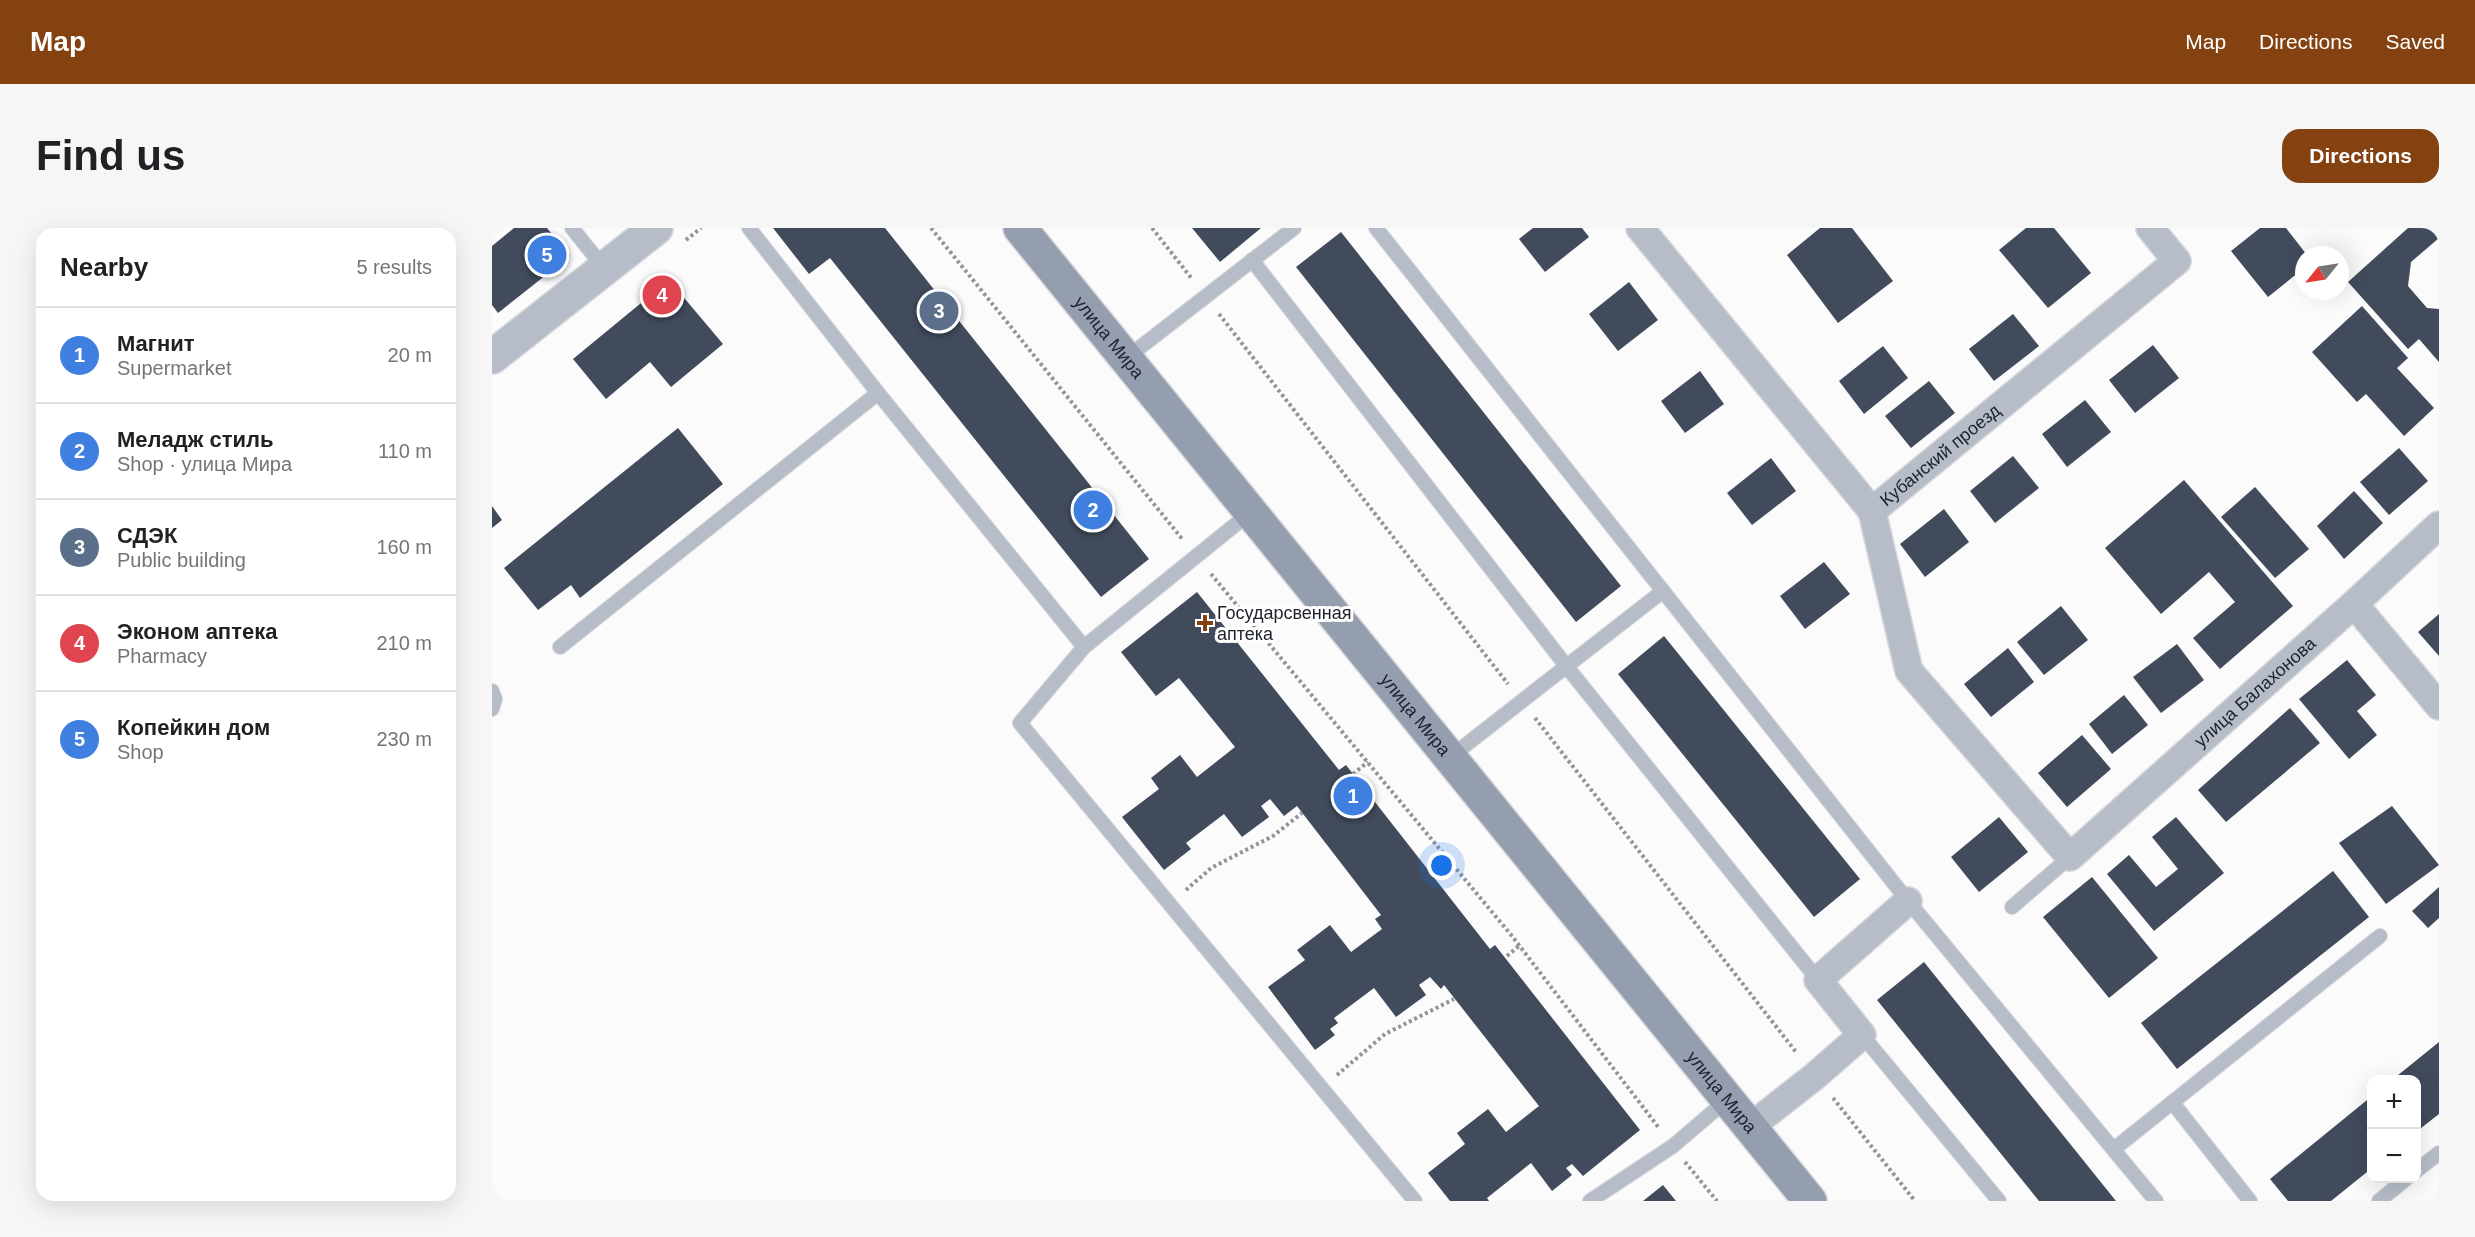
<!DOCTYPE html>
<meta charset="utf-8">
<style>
:root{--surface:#fff;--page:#f6f6f6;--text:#202124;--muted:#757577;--line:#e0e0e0;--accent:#844211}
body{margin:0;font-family:Helvetica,sans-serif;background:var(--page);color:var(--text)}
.controls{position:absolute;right:18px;bottom:18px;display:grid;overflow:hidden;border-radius:12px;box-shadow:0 6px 24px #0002}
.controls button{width:54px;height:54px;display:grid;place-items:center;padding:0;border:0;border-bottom:2px solid var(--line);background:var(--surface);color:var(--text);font:30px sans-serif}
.compass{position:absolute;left:1803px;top:18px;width:54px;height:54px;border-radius:50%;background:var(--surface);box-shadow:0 6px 24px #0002;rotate:240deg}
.you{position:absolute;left:950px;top:638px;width:21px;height:21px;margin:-15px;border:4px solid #fff;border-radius:50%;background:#1a73e8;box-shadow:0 0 0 9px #1a73e833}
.badge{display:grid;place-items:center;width:39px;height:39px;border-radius:50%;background:var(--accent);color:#fff;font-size:20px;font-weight:700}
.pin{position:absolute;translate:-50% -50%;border:3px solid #fff;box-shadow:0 2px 6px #0006}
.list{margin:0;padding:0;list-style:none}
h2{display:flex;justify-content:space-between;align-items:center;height:78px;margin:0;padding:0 24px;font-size:26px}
h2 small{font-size:20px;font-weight:400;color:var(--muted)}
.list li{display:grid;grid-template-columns:39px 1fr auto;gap:18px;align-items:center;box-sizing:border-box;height:96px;padding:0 24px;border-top:2px solid var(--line)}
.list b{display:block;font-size:22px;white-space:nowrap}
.list p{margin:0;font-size:20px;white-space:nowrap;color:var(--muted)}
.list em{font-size:20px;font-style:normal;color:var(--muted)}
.map{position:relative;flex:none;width:1947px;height:973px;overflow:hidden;border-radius:18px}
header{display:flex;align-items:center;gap:36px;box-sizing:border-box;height:84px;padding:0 30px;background:var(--accent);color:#fff}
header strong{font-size:28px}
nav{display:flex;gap:33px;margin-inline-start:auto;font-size:21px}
.intro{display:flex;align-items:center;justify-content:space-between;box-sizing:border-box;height:144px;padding:0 36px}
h1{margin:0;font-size:42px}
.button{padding:15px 27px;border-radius:18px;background:var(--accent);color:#fff;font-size:21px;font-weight:700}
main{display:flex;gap:36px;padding:0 36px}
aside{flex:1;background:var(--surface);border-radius:18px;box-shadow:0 6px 24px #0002}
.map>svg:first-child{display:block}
</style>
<header>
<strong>Map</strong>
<nav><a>Map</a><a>Directions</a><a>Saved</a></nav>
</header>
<div class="intro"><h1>Find us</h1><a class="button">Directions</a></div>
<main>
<aside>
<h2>Nearby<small>5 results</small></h2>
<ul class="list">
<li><span class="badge" style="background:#3f7fe0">1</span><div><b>Магнит</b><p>Supermarket</p></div><em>20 m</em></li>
<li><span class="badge" style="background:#3f7fe0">2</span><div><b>Меладж стиль</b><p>Shop · улица Мира</p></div><em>110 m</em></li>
<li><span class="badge" style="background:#5c6f8a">3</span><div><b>СДЭК</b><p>Public building</p></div><em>160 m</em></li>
<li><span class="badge" style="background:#e0444e">4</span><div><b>Эконом аптека</b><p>Pharmacy</p></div><em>210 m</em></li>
<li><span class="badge" style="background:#3f7fe0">5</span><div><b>Копейкин дом</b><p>Shop</p></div><em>230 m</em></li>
</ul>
</aside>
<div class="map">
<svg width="1947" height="973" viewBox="0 0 1947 973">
<rect width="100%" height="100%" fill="#fbfbfb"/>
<g fill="#414b5c">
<path d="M22,0H55L78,28L6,85L0,77V18Z"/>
<path d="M281,0H393L657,331L609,369L338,30L317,46Z"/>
<path d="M700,0H769L728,34Z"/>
<path d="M1041,0H1090L1097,9L1053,44L1027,11Z"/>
<path d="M1328,0H1360L1401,53L1346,95L1295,27Z"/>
<path d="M1534,0H1562L1599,45L1556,80L1507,22Z"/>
<path d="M1768,0H1794L1815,27H1812V40L1776,69L1739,23Z"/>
<path d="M1916,0H1947V10L1919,34L1916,58L1935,80L1947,81V134L1927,111L1916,121L1856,54Z"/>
<path d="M849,4L1129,358L1084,394L804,39Z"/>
<path d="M177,52L231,116L179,159L158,134L114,171L81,131Z"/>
<path d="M1137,54L1166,92L1126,123L1097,86Z"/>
<path d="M1870,78L1916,130L1905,140L1942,180L1912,208L1874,166L1865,174L1820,124Z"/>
<path d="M1521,86L1547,118L1502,153L1477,121Z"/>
<path d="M1661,117L1687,150L1643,185L1617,152Z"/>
<path d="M1391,118L1416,150L1372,186L1347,153Z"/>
<path d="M1208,143L1232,176L1193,205L1169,173Z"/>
<path d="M1437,153L1463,185L1419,220L1393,188Z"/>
<path d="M1593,172L1619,204L1575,239L1550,206Z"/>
<path d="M186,200L231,256L88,370L79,357L46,382L12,340Z"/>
<path d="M1907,220L1936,253L1897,287L1868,254Z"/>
<path d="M1521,228L1547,260L1503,295L1478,263Z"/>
<path d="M1279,230L1304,263L1260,297L1235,265Z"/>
<path d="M1692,252L1801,378L1728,441L1701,410L1743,374L1717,344L1669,386L1613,320Z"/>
<path d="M1763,259L1817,321L1783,350L1729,289Z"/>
<path d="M1862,263L1891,295L1852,331L1825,298Z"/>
<path d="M0,278L10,292L0,300Z"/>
<path d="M1452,281L1477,314L1433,349L1408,316Z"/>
<path d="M1332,334L1358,366L1313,401L1288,368Z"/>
<path d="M705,364L847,542L854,537L998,721L1003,717L1148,902L1091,948L1080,936L1074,940L1080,947L1060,963L1039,935L995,970L997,973H958L936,945L973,916L965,905L996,881L1014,904L1047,878L952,757L949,761L938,749L927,757L934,767L904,789L882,760L842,790L846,795L838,801L843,807L823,822L776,759L813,732L805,722L838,697L859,724L890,701L883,691L889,687L805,578L792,588L778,571L769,578L777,589L750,609L732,586L694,615L699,621L672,642L630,589L667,561L659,550L688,527L705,549L743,519L687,450L664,468L629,424Z"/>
<path d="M1569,378L1596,412L1552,447L1525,414Z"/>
<path d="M1947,386V428L1926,404Z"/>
<path d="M1172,408L1368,651L1322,689L1126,446Z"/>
<path d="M1685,416L1712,452L1669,485L1641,449Z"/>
<path d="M1516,420L1542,454L1499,489L1472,456Z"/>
<path d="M1855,432L1884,467L1865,483L1885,507L1857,531L1807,471Z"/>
<path d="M1632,467L1656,497L1620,526L1597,496Z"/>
<path d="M1798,480L1828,515L1734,594L1706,562Z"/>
<path d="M1590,507L1619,541L1575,579L1546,545Z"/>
<path d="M1900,578L1947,637L1894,676L1847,615Z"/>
<path d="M1507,589L1536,624L1487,664L1459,629Z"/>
<path d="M1684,589L1732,645L1662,703L1615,646L1637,627L1664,659L1686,641L1660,609Z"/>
<path d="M1841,643L1877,689L1685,841L1649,795Z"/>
<path d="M1600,649L1666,730L1617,770L1551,689Z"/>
<path d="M1947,659V690L1936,700L1920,683Z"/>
<path d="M1432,734L1624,973H1547L1385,772Z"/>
<path d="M1947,814V886L1924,904V852H1900Z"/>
<path d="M1880,868V940L1839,973H1796L1778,951Z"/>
<path d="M1171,957L1184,973H1151Z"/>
</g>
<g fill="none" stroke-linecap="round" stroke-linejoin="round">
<defs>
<g id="service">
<path d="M80,0L112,40"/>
<path d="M884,0L1416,673L1664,973"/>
<path d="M760,32L1075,439L1326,752"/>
<path d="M633,131L802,0"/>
<path d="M386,165L592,419"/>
<path d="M759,284L592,419L528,495L923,973"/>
<path d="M68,419L386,165L257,0"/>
<path d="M0,463L3,471L0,481"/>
<path d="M957,530L1171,363"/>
<path d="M1520,679L1578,629"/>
<path d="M1370,807L1507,973"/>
<path d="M1680,874L1758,973"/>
<path d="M1622,921L1888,708"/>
<path d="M1924,943L1947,925"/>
<path d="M1098,973L1181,918L1236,871"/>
<path d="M1887,973L1915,950"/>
</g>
<g id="minor">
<path id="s1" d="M1148,0L1380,283L1685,33L1658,0"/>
<path id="s2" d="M1380,283L1417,443L1578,629L1862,376L1947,297"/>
<path d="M1862,376L1947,478"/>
<path d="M1258,899L1323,848L1370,807L1326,752L1416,673"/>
</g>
<path id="tertiary" d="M0,129L164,0"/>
<g id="secondary">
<path id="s3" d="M528,0L1318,973"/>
</g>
</defs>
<use href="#service" stroke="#d7d8da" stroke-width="16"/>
<use href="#minor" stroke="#d7d8da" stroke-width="30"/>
<use href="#tertiary" stroke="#d7d8da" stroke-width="36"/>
<use href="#secondary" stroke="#d7d8da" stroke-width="36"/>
<g stroke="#929498" stroke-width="4" stroke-dasharray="3 3" stroke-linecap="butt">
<path d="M439,0L691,312"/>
<path d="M660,0L700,51"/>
<path d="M194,12L209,0"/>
<path d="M727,86L1016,456"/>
<path d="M719,346L1020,708L1167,900"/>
<path d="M1043,490L1304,824"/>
<path d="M861,546L876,534"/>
<path d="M694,662L719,640L781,608L810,585"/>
<path d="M1015,728L1027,718"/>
<path d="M845,847L893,806L962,771"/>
<path d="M1341,870L1423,973"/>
<path d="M1193,934L1225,973"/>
</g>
<use href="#service" stroke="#b6bdc9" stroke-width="14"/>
<use href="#minor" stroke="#b6bdc9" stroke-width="27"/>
<use href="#tertiary" stroke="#b6bdc9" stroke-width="33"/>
<use href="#secondary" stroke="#949eaf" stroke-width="33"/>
</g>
<path fill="#844211" stroke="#fff" stroke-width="2" d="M710 386h6v6h6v6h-6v6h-6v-6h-6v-6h6z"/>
<g text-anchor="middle" stroke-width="6" stroke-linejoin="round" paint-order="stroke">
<g font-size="18" fill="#1d222a" stroke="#fff">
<text dy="6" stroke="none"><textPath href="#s3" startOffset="141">улица Мира</textPath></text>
<text dy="6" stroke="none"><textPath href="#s1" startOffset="454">Кубанский проезд</textPath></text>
<text dy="6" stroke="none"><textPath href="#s2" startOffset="658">улица Балахонова</textPath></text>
<text dy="6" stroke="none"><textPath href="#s3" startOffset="627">улица Мира</textPath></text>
<text dy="6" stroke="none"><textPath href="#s3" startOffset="1113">улица Мира</textPath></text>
</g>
<g font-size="18" fill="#1d222a" stroke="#fff" text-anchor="start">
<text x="725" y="391">Государсвенная<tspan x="725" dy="21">аптека</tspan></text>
</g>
</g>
</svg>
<div class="controls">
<button>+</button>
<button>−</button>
</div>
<svg class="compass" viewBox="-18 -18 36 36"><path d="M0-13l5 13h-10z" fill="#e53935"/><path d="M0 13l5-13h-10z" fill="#757577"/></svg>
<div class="you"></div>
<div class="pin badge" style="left:861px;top:568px;background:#3f7fe0">1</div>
<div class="pin badge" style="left:601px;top:282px;background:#3f7fe0">2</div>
<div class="pin badge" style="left:447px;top:83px;background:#5c6f8a">3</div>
<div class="pin badge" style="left:170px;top:67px;background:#e0444e">4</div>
<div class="pin badge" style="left:55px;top:27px;background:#3f7fe0">5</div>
</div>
</main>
